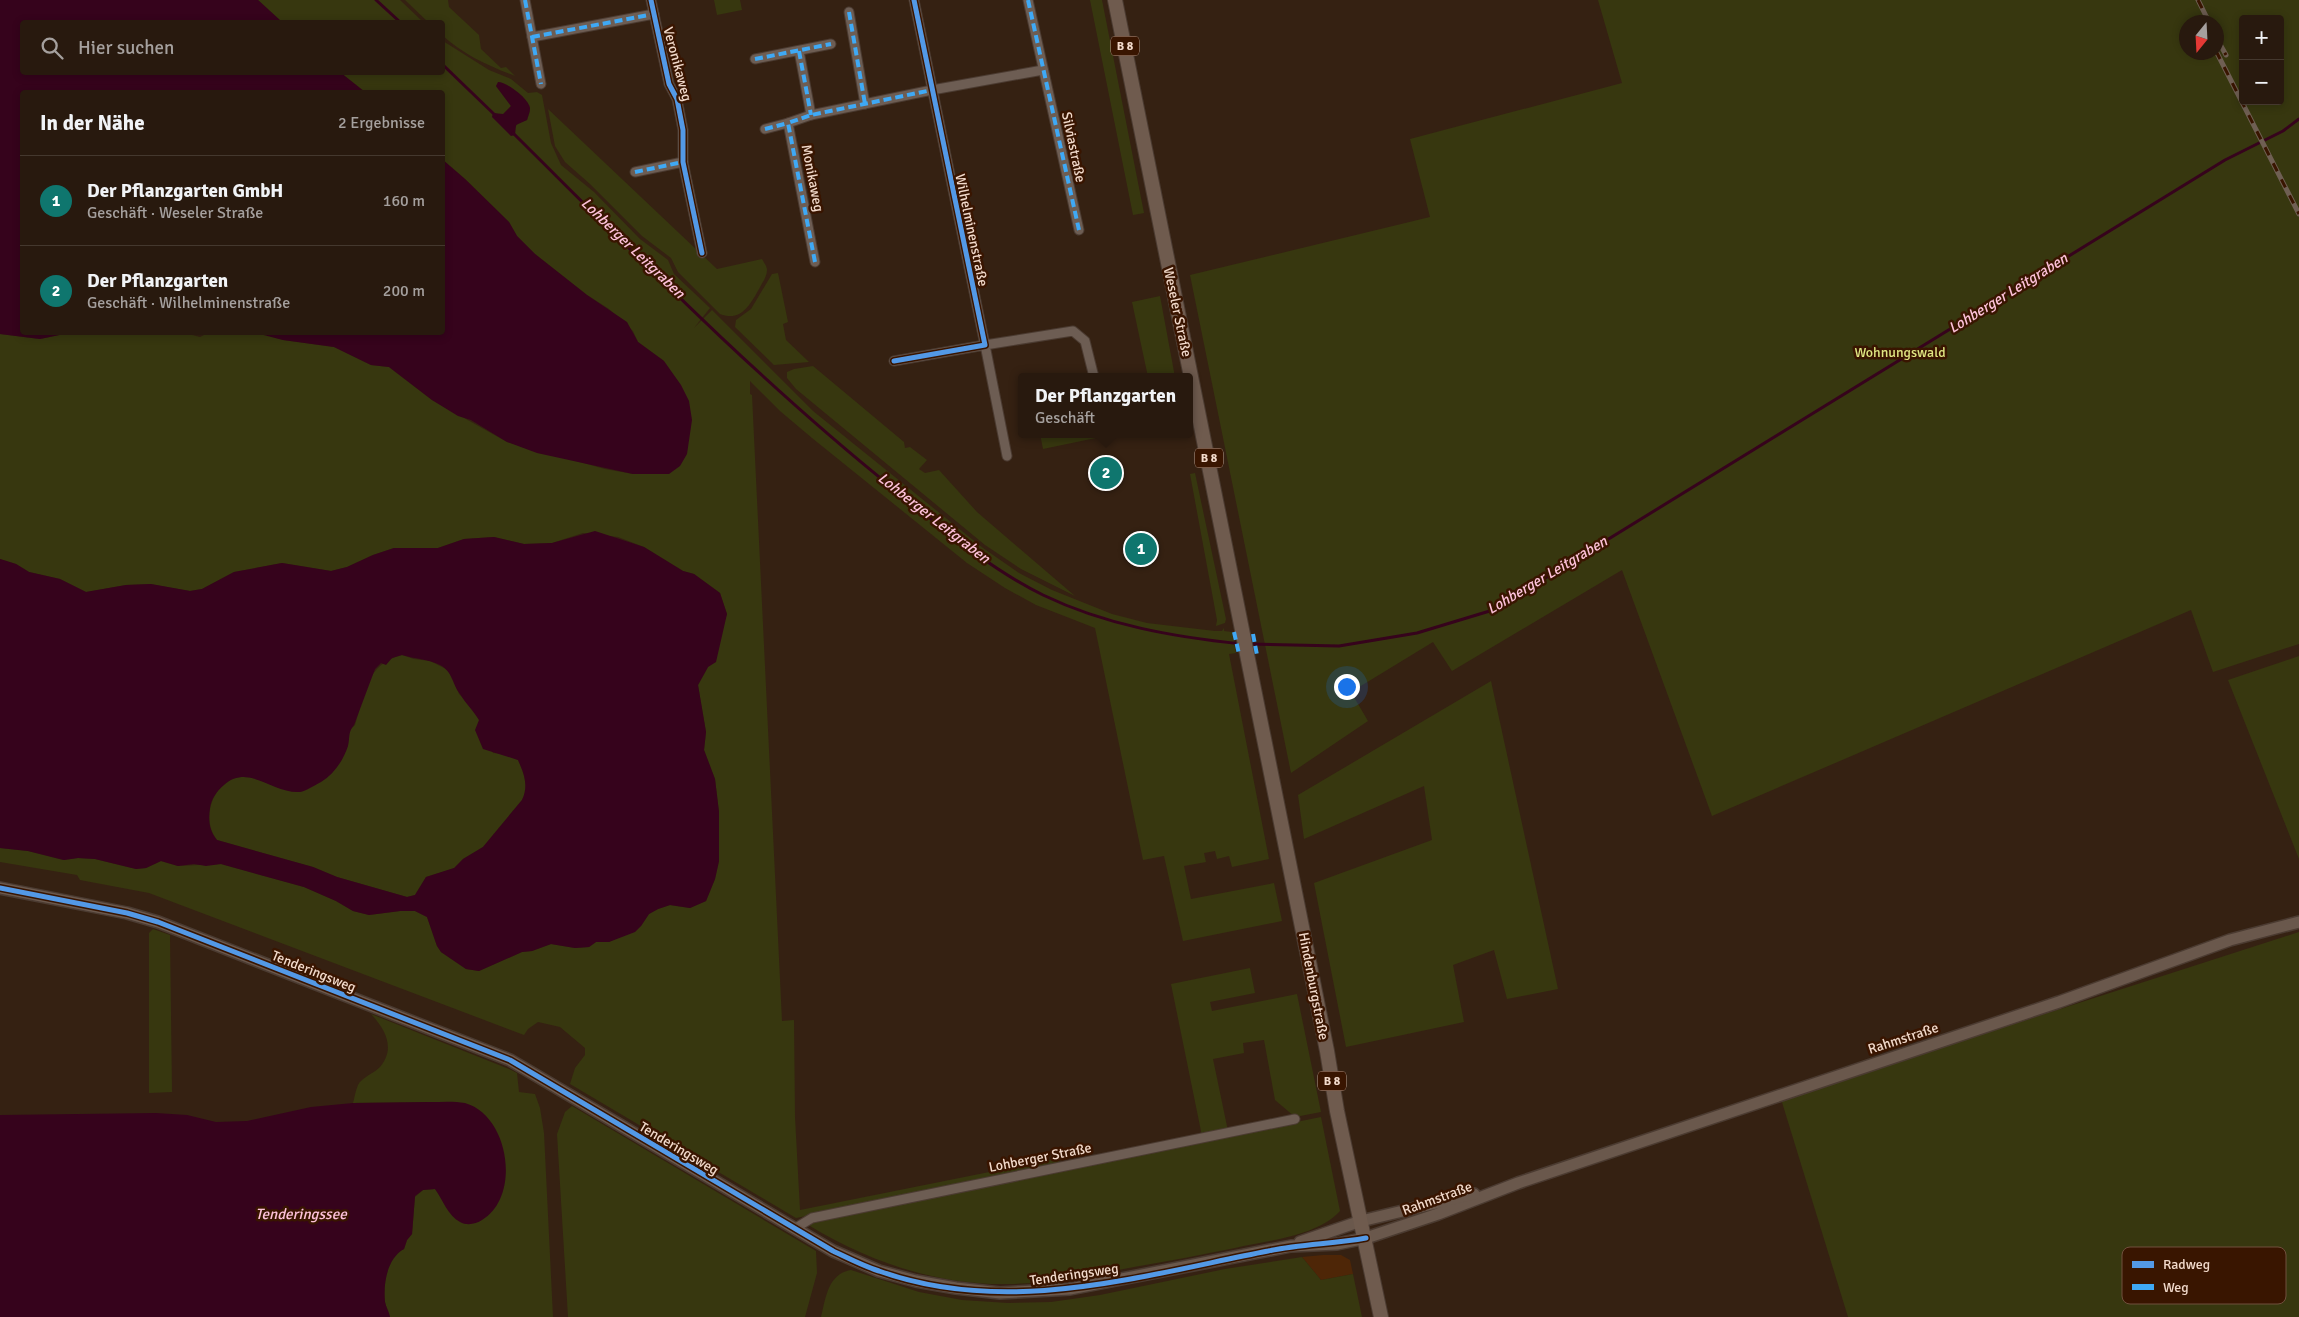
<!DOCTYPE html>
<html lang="de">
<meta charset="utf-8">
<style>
:root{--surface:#28190e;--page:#302217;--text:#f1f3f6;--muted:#a5a09e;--line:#44382e;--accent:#0f766e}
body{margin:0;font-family:Signika,sans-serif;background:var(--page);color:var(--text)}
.controls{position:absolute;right:15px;top:15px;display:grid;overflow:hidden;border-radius:5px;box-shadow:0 2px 8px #0003}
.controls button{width:45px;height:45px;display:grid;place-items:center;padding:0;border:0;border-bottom:1px solid var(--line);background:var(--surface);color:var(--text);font:25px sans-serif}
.compass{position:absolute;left:2179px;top:15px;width:45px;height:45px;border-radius:50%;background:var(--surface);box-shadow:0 2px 8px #0003;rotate:198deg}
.you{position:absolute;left:1346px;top:686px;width:18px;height:18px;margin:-12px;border:4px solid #fff;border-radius:50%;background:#1a73e8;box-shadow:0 0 0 8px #1a73e833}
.badge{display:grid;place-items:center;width:32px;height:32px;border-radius:50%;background:var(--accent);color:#fff;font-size:16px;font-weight:700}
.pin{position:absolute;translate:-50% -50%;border:2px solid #fff;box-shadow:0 1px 5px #0006}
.popup{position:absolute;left:1018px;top:373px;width:175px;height:65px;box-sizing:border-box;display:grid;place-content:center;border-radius:5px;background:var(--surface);filter:drop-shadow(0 1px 4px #0005);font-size:16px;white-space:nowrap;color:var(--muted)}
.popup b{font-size:19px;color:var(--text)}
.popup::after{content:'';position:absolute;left:50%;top:100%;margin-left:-10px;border:10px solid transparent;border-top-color:var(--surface)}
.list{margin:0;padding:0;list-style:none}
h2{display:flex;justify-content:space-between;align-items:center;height:65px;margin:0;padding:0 20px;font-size:21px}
h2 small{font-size:16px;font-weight:400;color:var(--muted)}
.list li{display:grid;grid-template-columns:32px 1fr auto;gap:15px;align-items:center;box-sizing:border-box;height:90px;padding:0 20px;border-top:1px solid var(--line)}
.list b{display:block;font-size:19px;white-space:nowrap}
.list p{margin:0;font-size:16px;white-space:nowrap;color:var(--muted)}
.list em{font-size:16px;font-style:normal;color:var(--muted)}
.icon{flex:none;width:28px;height:28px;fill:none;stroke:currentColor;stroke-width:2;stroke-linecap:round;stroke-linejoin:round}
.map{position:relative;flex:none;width:2299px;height:1317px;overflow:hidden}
.search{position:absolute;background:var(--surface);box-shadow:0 2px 8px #0003;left:20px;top:20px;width:425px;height:55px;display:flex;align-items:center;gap:12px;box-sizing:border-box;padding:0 18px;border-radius:5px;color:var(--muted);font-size:19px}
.panel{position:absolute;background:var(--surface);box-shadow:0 2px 8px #0003;left:20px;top:90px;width:425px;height:245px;border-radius:5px}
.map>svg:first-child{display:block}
</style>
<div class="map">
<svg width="2299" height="1317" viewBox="0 0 2299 1317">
<rect width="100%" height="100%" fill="#352112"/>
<path fill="#4e2607" d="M1323,1255H1341L1350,1260L1353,1274L1321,1280L1302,1257Z"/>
<g fill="#37370f" fill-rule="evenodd">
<path d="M258,0H400L423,22H282Z"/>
<path d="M405,0H448L449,7L479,35L481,49L501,68L506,67L515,76C489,66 464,55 443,36L442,22H428Z"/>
<path d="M714,0H740L742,10L717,15Z"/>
<path d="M1090,0H1102L1144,213L1133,215Z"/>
<path d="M1598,0H2299V644L2213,672L2191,610L1712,816L1622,570L1452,671L1433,642L1351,692L1368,721L1291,773L1190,275L1430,217L1410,139L1622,83ZM2243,19H2280V101H2243ZM2186,22H2216V52H2186Z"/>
<path d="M443,41L489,70L511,79L528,93L537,92L542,95L551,143L561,165L594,192L640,239L668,260L674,274L710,308L694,328L712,310L813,411L983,548L1019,573L1052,590L1112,614L1147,623L1215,631H1222L1224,628V631L1232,632L1236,653L1229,654L1269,859L1232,867L1229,856L1217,859L1215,851L1204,853L1206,862L1184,866L1191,899L1274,883L1282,921L1183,941L1164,856L1143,860L1095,628L1036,605L1005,588L967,563L812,438L780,411L750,381V394L752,395L782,1021L794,1020L795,1117L800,1210L1059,1158V1165L796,1218L570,1084L575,1068L585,1055V1048L560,1027L538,1022L528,1029L524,1035L149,893L80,880L77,875L0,862V848L28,851L63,860L78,858L95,859L136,869L146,868L161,861L178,866L221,864L304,887L336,901L353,911L369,915L400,911H415L427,917L437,946L441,952L466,969L479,971L522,952L532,951L551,944L575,948L589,947L596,942H609L641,926L649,914L658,909L670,905L690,908L706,901L715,879L719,861V812L715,779L704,750L706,732L698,685L708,667L727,614L720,593L694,574L683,571L644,547L618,537L583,533L552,543L524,544L494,537L464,539L438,548H394L373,555L347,567L331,571L282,563L234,572L202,589L190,591L150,584L126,585L86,592L60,579L29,572L16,564L0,559V334L40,339L64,334L95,333L181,332L200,337L204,335L203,333L256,332L283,340L334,347L371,365L389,367L432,400L507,442L605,469L633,474H669L664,361L638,342L633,331L609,309L587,295L535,254L517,236L509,222L465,179L443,160L442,92H365L341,73L442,72ZM496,86L529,105L530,111L527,120L518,123L515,128V132L493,113L503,115L511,106Z"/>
<path d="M548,109L717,269L762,259C764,263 767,266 767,270C767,277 762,283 759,289C750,305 741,322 720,314L678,272L671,258L642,236L590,184L565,162L555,146Z"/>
<path d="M778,273L788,322L783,324L786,340L809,362L774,365L735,327L736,320L751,309L772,274Z"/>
<path d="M1160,296L1175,377H1148L1132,302Z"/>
<path d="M813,366L904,442L905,448L910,447L927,460L919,469L925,473L939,470L977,512L1075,596L1021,569L985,545L796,389L787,378V372L794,369Z"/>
<path d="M1040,434H1115L1043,449Z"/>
<path d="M1195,473L1226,619L1225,623L1216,626L1217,620L1190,474Z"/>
<path d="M402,655L414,659L430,661L450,671L459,694L471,706L479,720L493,753L505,754L518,760C524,773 529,786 522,800L483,847L463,859L455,868L426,877L415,895L407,897L337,877L313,867L217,840C200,819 213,779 242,777C255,776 268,784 279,788L341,761L348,745L349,731L355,725C365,693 366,664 402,655Z"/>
<path d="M2299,656V859L2228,680Z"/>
<path d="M1491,681L1558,989L1507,999L1494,950L1453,965L1464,1022L1346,1047L1314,883L1432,840L1424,786L1304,839L1298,795Z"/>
<path d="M153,929L170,935L172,1092L149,1093V933Z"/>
<path d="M2299,932V1317H1848L1781,1099Z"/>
<path d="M1250,968L1255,993L1210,1002L1212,1011L1297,994L1321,1112L1295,1117L1275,1100L1264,1040L1243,1043L1244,1053L1213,1059L1228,1131L1202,1136L1171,984Z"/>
<path d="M371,1014L509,1069L517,1073L519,1092L535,1094L540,1108L544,1133L553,1317H390C389,1312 386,1307 385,1302C383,1284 387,1258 404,1249L407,1240L412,1234L415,1197L423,1190L435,1189L441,1198L430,1102L353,1103C355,1097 356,1085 361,1081C367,1075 374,1073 380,1067C396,1048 385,1029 371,1014Z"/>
<path d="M572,1106L816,1251L817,1273L805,1317H568L557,1134L565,1112Z"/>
<path d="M1321,1117L1340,1211C1316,1237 1268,1240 1235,1248C1201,1255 1168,1261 1134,1267C1093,1275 1052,1283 1011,1284C940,1286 869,1262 810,1226L811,1221L817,1219Z"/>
<path d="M1302,1257L1321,1280L1353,1274L1362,1317H821C826,1297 828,1274 851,1270L919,1292L962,1300L1008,1303L1051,1302L1100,1295L1225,1269Z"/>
</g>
<g fill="#36031c" fill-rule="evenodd">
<path d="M0,0H258L282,22H22V72L341,73L365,92H22V332L95,333L64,334L40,339L0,334Z"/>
<path d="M498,82C507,82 529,99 530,108C530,112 528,116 527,120L516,125L515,135L511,136L492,117L493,113L503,114L511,106L496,86Z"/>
<path d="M443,160L465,179L509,222L517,236L535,254L587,295L627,322L638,342L664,361L681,385L689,401L692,420L687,454L680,466L669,474H633L537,453L507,442L471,420L458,416L432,400L389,367L371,365L334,347L283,340L256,333L442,332Z"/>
<path d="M595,531L644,547L683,571L694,574L720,593L727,614L716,662L708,667L698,685L706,732L704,750L715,779L719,812V861L715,879L706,901L690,908L670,905L658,909L649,914L641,926L635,932L609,942H596L589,947L575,948L551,944L532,951L522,952L479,971L466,969L441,952L437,946L427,917L415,911H400L369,915L353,911L336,901L304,887L221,864L206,866L194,864L178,866L161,861L146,868L136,869L95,859L78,858L64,860L28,851L0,848V559L16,564L29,572L60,579L86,592L126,585L151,584L190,591L202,589L234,572L282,563L331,571L347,567L373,555L394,548H438L464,539L494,537L524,544L552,543ZM402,655C415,659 428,659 440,665C453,672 452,684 460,694C466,704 473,710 479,720L475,730L483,749L518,760C524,773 529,786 522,800L483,847L463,859L454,868L426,877L415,895L407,897L337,877L313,867L217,840C209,830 208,820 210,808C211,799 217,791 224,785C248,763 273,794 300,792C306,791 315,785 321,782C334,774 343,761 348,746C350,737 348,732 354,725L375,669L381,663L386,665L392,658Z"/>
<path d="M430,1102C441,1102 454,1101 465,1103C510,1116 521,1197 482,1220C476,1224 467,1226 460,1222C448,1216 443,1200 435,1189L423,1190L415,1196L412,1234L407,1240L404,1249C387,1258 383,1284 385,1302C386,1307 389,1312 390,1317H0V1115L156,1113L187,1115L216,1122L247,1121L311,1107L353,1103Z"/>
</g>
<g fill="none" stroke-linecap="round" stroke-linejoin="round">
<g stroke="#36031c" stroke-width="3">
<path d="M376,0L400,22"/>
<path d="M442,64L496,116"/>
<path d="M513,133C636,255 758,380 894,489C941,527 988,568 1043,595C1105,625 1174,637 1242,644"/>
<path d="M1248,644L1339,646L1417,633L1493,610L2225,160L2283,131L2299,119"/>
</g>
<defs>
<g id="street">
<path d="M525,0L541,84"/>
<path d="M651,0L669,84L677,99L683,130V162L702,253"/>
<path d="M1028,0L1079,230"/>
<path d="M849,12L865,104"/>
<path d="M532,37L654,14"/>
<path d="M799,51L811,115"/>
<path d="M755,59L831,44"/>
<path d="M765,129L788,123"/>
<path d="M635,172L683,162"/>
<path d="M815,262L788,123L811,115L932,90L1043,70"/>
<path d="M894,361L985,345L914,0"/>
<path d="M1007,456L985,345L1073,331L1085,341L1094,377"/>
<path d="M794,1229L812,1218L1295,1119"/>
</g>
<g id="secondary">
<path d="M0,888L127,913L158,922L510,1060L833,1251L879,1271L916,1281L956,1288L1000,1293L1070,1289L1291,1246L1337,1244L1366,1238L1438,1214L1518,1183L2059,1002L2230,940L2299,922"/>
<path d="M1300,1242L1361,1221L1474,1194"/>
</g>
<path id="primary" d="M1115,0L1327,1051L1337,1111L1381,1317"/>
</defs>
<use href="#street" stroke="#4b3b31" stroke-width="11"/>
<use href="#secondary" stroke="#4b3b31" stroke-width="14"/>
<use href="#primary" stroke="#4b3b31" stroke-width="16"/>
<use href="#street" stroke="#6d5d53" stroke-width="9"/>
<use href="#secondary" stroke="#6a584c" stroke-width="11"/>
<use href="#primary" stroke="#6f5b4e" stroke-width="14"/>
<defs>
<g id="rail">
<path d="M2198,0L2209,22"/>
<path d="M2216,37L2226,55"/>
<path d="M2216,51L2299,214"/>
</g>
</defs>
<use href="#rail" stroke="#6f5f53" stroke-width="5"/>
<use href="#rail" stroke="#391500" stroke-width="3" stroke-dasharray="9" stroke-linecap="butt"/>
<g stroke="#3fa9f5" stroke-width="4" stroke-dasharray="8 4" stroke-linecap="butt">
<path d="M525,0L541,84"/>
<path d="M1028,0L1079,230"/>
<path d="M849,12L865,104"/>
<path d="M532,37L654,14"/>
<path d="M799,51L811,115"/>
<path d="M755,59L831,44"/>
<path d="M765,129L788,123"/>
<path d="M635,172L683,162"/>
<path d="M815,262L788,123L811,115L932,90"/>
<path d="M1234,632L1239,654"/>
<path d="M1253,634L1257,655"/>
</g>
<defs>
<g id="cycleway">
<path d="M651,0L669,84L677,99L683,130V162L702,253"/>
<path d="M894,361L985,345L914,0"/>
<path d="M0,888L127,913L158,922L510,1060L833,1251C848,1258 863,1266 879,1271C1007,1317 1140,1276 1268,1251C1300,1244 1333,1244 1366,1238"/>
</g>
</defs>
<use href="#cycleway" stroke="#391500" stroke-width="8"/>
<use href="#cycleway" stroke="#5399e6" stroke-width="5"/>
</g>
<g text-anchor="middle" stroke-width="5" stroke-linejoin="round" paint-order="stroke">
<g fill="#391500" stroke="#ba9f8e" stroke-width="1">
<rect x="1111" y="36.5" width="28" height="19" rx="4"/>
<rect x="1195" y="448.5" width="28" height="19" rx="4"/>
<rect x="1318" y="1071.5" width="28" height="19" rx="4"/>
</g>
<g font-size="12" font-weight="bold" fill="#f2dacb">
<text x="1125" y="50">B 8</text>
<text x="1209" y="462">B 8</text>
<text x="1332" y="1085">B 8</text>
</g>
<g font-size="14" fill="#f2dacb" stroke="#391500">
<text transform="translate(678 64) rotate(75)" y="5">Veronikaweg</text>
<text transform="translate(1074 147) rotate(78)" y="5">Silviastraße</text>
<text transform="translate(813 178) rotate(79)" y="5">Monikaweg</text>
<text transform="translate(972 230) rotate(78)" y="5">Wilhelminenstraße</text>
<text transform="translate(1178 312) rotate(78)" y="5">Weseler Straße</text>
<text transform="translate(314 971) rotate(22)" y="5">Tenderingsweg</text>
<text transform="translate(1314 986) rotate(79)" y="5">Hindenburgstraße</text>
<text transform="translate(1903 1038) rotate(-18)" y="5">Rahmstraße</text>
<text transform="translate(679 1148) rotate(31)" y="5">Tenderingsweg</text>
<text transform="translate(1040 1157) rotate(-11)" y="5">Lohberger Straße</text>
<text transform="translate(1437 1198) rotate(-20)" y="5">Rahmstraße</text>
<text transform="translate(1074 1274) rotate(-8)" y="5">Tenderingsweg</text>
</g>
<g font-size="14" fill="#e0e883" stroke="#391500">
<text x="1900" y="357">Wohnungswald</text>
</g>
<g font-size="15" font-style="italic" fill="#fec2da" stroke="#391500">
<text transform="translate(633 248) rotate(44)" y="5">Lohberger Leitgraben</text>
<text transform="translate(2008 293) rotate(-32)" y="5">Lohberger Leitgraben</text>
<text transform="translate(934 518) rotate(38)" y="5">Lohberger Leitgraben</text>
<text transform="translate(1547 575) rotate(-31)" y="5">Lohberger Leitgraben</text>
<text x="301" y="1219">Tenderingssee</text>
</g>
</g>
<rect x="2122" y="1247" width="164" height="57" rx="8" fill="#391500" stroke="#70503d" stroke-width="1"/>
<rect x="2132" y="1261" width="22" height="7" fill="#5399e6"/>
<rect x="2132" y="1284" width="22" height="6" fill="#3fa9f5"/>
<g font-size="14" fill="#f2dacb">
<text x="2163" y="1269">Radweg</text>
<text x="2163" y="1292">Weg</text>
</g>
</svg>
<div class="controls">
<button>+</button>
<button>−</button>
</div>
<svg class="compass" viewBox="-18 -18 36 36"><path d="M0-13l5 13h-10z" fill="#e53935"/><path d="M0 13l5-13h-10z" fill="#a5a09e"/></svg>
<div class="you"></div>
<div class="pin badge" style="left:1141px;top:549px">1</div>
<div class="pin badge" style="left:1106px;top:473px">2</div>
<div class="popup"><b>Der Pflanzgarten</b>Geschäft</div>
<div class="search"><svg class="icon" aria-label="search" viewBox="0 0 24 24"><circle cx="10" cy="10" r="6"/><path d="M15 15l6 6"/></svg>Hier suchen</div>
<section class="panel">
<h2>In der Nähe<small>2 Ergebnisse</small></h2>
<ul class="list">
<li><span class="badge">1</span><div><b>Der Pflanzgarten GmbH</b><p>Geschäft · Weseler Straße</p></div><em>160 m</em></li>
<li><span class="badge">2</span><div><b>Der Pflanzgarten</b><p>Geschäft · Wilhelminenstraße</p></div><em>200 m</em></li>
</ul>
</section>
</div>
